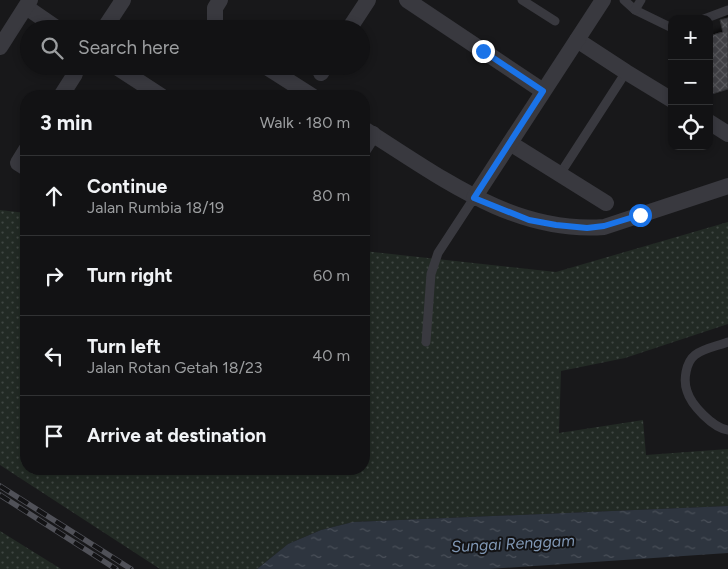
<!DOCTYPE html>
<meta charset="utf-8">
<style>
:root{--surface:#121214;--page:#1b1b1d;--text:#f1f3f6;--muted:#9c9ea0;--line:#313234}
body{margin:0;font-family:Figtree,sans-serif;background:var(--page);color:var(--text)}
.controls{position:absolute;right:15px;top:15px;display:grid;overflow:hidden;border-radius:10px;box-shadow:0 2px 8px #0003}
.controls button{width:45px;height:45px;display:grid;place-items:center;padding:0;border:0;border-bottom:1px solid var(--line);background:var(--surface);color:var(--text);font:25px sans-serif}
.stop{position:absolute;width:15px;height:15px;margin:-11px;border:4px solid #1a73e8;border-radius:50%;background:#fff}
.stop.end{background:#1a73e8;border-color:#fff;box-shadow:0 1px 5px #0008}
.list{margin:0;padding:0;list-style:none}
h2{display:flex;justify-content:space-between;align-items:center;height:65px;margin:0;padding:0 20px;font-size:21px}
h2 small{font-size:16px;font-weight:400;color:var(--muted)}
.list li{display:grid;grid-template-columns:32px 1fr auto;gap:15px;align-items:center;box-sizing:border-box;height:80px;padding:0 20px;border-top:1px solid var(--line)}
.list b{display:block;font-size:19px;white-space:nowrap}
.list p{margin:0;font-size:16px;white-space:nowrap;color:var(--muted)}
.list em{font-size:16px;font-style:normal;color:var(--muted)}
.icon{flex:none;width:28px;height:28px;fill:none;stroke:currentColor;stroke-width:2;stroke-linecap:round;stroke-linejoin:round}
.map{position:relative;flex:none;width:728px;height:569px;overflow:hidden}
.search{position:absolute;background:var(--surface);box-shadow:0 2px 8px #0003;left:20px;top:20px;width:350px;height:55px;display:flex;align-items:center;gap:12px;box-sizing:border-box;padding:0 18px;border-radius:28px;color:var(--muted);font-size:19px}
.panel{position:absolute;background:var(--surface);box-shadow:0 2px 8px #0003;left:20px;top:90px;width:350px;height:385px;border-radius:20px}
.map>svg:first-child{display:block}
</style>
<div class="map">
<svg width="728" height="569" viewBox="0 0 728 569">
<defs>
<pattern id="grass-dots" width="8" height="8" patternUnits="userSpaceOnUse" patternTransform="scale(1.25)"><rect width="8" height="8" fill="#222a24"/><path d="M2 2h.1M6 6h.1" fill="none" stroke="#3f4642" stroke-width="1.8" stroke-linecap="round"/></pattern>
<pattern id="water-ripples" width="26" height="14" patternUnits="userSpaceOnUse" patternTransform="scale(1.25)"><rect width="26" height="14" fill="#2e353f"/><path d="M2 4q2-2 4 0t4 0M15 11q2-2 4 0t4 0" fill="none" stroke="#4a5059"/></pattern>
<pattern id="building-cross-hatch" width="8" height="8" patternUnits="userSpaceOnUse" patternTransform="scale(1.25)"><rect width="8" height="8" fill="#3f4044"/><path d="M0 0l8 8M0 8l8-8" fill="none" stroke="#58595d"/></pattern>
<filter id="shadow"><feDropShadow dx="4.5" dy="-4.5" stdDeviation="2.5" flood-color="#0009"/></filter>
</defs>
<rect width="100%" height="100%" fill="#18181a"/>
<g fill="url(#grass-dots)">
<path d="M0,210L26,213V469H364V251L556,272L728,222V324L625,358L561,371L559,433L643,420L646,455L728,449V506L353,522L321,530L288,544L257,569H160L0,465Z"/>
<path d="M0,531L61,569H0Z"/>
</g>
<path fill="url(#water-ripples)" d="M728,506V553L489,569H257L288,544L321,530L353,522Z"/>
<path fill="url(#building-cross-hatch)" stroke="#323236" filter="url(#shadow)" d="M728,18V89L709,95V36L723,32L720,20Z"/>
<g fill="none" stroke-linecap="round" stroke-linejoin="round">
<g stroke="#39393f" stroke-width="9">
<path d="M522,0L555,21"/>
<path d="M624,0L635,10L672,28"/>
<path d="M635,10L641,0"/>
<path d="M704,19L728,10"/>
<path d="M560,174L626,72"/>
<path d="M426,342L431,274L438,253L474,198"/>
<path d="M728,342C718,346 704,348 695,355C686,362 683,380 687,391C691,405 713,428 728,430"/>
</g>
<g stroke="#39393f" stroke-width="16">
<path d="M407,0L543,91"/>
<path d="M26,7L58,29"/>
<path d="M104,29L123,0"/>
<path d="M217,29L215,27V8L220,0"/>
<path d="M349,29L368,0"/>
<path d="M577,40L626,72L672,100"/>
<path d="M0,47L30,0"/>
<path d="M115,66L161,96"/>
<path d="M265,66L312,96"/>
<path d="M321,73L325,66"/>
<path d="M61,96L75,74"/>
<path d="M709,122L728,134"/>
<path d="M364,129C438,175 512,234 604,227L728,186"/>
<path d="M510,143L606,203"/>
<path d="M364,148L373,134"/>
<path d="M26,150L18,163L26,168"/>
<path d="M474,198L603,0"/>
</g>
<defs>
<g id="rail">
<path d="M0,486L131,569"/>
<path d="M0,495L116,569"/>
</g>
</defs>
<use href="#rail" stroke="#505158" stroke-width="5.5"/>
<use href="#rail" stroke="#131315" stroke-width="4" stroke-dasharray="11" stroke-linecap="butt"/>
</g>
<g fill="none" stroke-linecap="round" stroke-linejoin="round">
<path stroke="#1a73e8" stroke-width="6" d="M483,51L543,91L474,198L529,220L556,225L587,228L604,226L640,215"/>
</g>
<g text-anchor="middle" stroke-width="4" stroke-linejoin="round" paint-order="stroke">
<g font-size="16" font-style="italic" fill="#8198b5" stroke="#131315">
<text transform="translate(513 543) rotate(-3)" y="6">Sungai Renggam</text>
</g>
</g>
</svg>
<div class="controls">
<button>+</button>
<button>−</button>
<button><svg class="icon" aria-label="locate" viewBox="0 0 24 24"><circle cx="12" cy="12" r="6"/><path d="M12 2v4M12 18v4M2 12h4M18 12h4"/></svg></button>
</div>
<div class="stop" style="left:640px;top:215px"></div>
<div class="stop end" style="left:483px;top:51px"></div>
<div class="search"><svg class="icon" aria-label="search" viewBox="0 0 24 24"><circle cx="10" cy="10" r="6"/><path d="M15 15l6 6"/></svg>Search here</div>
<section class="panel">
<h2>3 min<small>Walk · 180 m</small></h2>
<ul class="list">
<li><svg class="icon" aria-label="ahead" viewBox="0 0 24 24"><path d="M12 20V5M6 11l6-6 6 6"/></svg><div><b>Continue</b><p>Jalan Rumbia 18/19</p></div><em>80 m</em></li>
<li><svg class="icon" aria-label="right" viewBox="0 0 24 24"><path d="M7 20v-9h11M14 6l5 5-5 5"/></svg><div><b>Turn right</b></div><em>60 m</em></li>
<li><svg class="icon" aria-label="left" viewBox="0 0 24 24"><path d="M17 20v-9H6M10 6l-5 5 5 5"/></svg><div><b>Turn left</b><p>Jalan Rotan Getah 18/23</p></div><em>40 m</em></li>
<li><svg class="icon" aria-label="arrive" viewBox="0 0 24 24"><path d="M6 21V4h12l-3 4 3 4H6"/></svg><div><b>Arrive at destination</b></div></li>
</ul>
</section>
</div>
